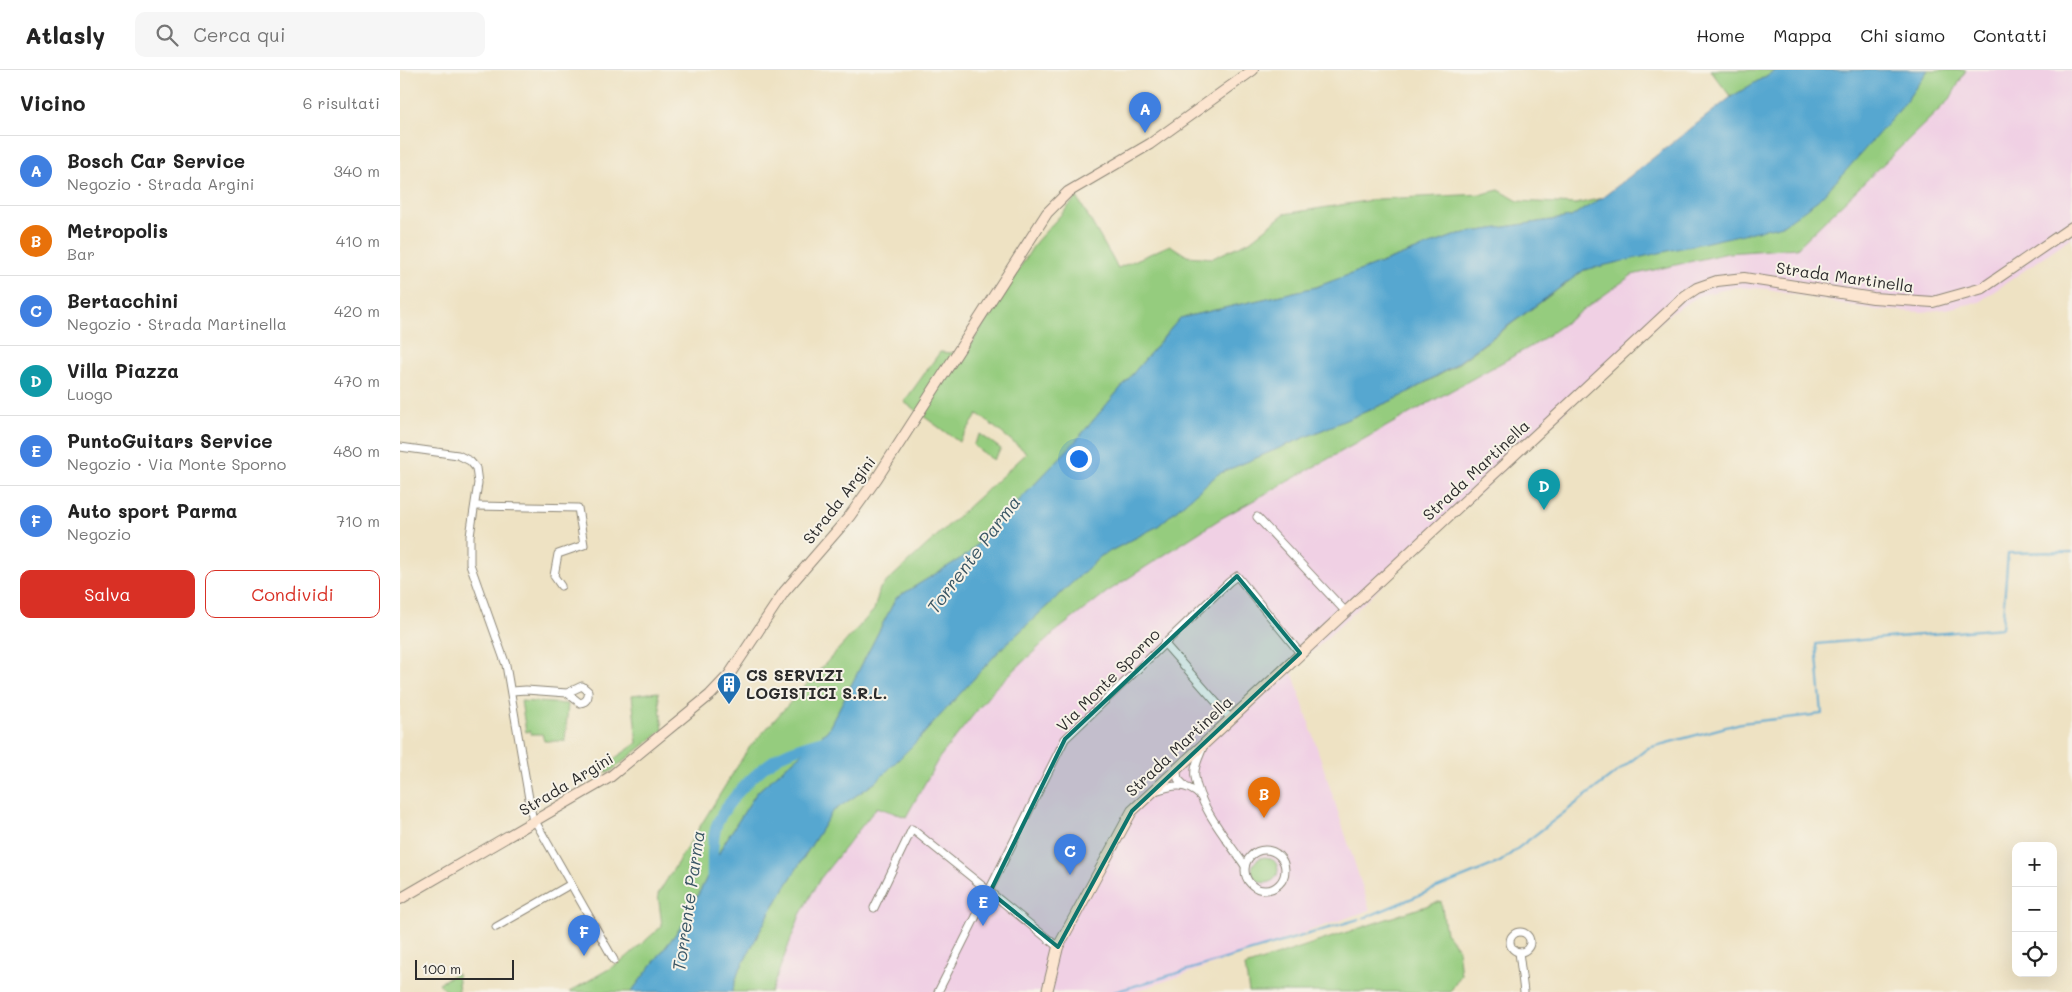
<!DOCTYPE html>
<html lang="it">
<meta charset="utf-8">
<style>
:root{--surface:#fff;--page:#f6f6f6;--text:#222;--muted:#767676;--line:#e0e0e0;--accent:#d93025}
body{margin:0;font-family:Mali,sans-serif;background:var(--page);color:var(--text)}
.controls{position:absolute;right:15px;bottom:15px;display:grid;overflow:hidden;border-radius:10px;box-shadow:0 5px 20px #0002}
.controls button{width:45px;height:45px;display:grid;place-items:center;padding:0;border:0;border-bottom:1px solid var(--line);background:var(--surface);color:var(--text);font:25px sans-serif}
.scale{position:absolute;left:15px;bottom:12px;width:99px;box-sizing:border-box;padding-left:5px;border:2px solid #2b2b2b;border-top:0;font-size:14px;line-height:18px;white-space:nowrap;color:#2b2b2b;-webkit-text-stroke:4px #f7f3e8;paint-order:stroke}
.you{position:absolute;left:678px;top:388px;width:18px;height:18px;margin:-12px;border:4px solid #fff;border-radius:50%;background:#1a73e8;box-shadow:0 0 0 8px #1a73e833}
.badge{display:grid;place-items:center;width:32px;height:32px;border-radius:50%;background:var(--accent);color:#fff;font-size:16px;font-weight:700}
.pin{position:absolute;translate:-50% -41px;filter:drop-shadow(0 1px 2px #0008)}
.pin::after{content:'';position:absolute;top:26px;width:18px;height:15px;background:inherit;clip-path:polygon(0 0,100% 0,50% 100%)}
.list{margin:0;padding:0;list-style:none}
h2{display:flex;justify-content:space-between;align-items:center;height:65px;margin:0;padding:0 20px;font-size:21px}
h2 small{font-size:16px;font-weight:400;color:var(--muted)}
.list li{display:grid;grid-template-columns:32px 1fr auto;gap:15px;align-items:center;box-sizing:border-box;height:70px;padding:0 20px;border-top:1px solid var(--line)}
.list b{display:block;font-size:19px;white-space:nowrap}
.list p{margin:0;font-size:16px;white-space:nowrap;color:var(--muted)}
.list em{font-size:16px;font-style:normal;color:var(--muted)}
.actions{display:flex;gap:10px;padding:15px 20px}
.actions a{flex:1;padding:11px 0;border:1px solid var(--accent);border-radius:10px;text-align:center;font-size:18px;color:var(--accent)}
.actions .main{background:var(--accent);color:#fff}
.icon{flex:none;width:28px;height:28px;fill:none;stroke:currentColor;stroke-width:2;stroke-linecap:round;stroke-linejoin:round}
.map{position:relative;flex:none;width:1672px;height:922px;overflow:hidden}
header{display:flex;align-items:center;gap:30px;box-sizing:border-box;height:70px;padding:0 25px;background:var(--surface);border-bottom:1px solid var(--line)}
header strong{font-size:24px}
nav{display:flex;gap:28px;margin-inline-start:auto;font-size:18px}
.search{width:350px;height:45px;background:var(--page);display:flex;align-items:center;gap:12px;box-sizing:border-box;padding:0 18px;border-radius:10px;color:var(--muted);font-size:19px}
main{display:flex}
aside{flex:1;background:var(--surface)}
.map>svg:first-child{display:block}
</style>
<header>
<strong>Atlasly</strong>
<div class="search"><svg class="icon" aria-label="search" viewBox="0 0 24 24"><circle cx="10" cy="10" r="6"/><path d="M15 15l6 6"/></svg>Cerca qui</div>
<nav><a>Home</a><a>Mappa</a><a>Chi siamo</a><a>Contatti</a></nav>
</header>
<main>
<aside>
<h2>Vicino<small>6 risultati</small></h2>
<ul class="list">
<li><span class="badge" style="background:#3f7fe0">A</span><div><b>Bosch Car Service</b><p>Negozio · Strada Argini</p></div><em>340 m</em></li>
<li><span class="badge" style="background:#e8710a">B</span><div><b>Metropolis</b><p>Bar</p></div><em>410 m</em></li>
<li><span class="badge" style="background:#3f7fe0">C</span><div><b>Bertacchini</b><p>Negozio · Strada Martinella</p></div><em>420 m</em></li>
<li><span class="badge" style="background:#0f9aa8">D</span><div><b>Villa Piazza</b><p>Luogo</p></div><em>470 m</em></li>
<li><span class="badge" style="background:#3f7fe0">E</span><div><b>PuntoGuitars Service</b><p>Negozio · Via Monte Sporno</p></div><em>480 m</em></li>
<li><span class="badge" style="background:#3f7fe0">F</span><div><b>Auto sport Parma</b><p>Negozio</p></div><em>710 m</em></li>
</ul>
<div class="actions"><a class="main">Salva</a><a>Condividi</a></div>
</aside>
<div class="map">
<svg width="1672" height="922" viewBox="0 0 1672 922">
<rect width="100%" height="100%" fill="#f7f3e8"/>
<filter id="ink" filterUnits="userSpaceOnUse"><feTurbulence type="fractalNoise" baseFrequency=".02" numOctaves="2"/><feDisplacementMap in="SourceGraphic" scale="10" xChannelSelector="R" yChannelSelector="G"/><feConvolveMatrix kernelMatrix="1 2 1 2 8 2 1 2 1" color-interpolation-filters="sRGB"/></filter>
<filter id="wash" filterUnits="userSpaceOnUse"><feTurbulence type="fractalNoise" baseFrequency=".0096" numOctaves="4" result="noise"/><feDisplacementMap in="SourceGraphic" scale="20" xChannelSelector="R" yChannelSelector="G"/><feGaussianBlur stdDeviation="1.12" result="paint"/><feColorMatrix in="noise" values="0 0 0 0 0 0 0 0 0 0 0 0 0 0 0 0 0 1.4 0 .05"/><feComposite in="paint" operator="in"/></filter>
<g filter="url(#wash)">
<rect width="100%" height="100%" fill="#eee2c3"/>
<path fill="#f0d0e4" d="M1566,0H1672V167L1579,232L1546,239L1523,242L1475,240L1368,219L1335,217L1299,226L1269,244L1222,287L892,601L970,840L734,922H371L400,845L420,809L477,737L506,747L539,688L595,618L655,562L707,522L820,449L1137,273L1232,205L1328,183L1397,178L1550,29Z"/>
<g fill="#95cc7e" stroke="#607c54">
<path d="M1310,0H1376L1331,27Z"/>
<path d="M1528,0H1566L1550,29L1397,178L1328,183L1232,205L1137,273L820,449L707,522L655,562L595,618L539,688L506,747L477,737L420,809L400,845L371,922H332L338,903L371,840L432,742L476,712L517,671L599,581L701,486L758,456L818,404L998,328L1052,298L1184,200L1319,168L1418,130L1502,37Z"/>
<path d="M1099,120L1118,131L1176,134L1202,128L1171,147L1059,164L916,217L780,248L674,373L568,484L496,528L428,660L357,722L323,775L284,853L231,922H169L221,892L262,856L258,824L348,679L474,540L480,518L627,383L578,344L559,372L504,332L540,282L565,284L636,172L677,127L718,198L770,175L787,186L813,188L850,171L884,144L978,129L1082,124Z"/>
<path d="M580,364L601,379L593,390L573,375Z"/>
<path d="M258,622L263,660L210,702H206L205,695L237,673L232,625Z"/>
<path d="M121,631L168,634L165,671H144L142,664H131L130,661L126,662Z"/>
<circle cx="865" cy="800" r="13"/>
<path d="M1041,831L1046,863L1058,878L1061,905L1050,922H849L845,896Z"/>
<path d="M57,903L59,922H47L39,913Z"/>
</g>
<path fill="#56a7d0" stroke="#40697e" d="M1376,0H1528L1502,37L1443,104L1418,130L1383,155L1184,200L1052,297L998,328L818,404L758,456L701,486L599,581L517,671L476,712L432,742L371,840L338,903L332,922H231L284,853L323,775L357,722L428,660L496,528L568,484L674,373L780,248L916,217L1059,164L1171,147L1202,128L1331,27Z"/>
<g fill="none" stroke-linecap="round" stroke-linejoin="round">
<g stroke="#56a7d0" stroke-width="2">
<path d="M964,848L1100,792L1248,678L1341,653L1422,644L1416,574L1602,558L1608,483L1672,482"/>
<path d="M714,922L959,849"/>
</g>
<path stroke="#56a7d0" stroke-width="11" d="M312,811C313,793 311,771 317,754C327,730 359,698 382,685C395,678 410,674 425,670"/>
</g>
</g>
<g filter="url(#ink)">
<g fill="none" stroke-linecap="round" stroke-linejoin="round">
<defs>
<g id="street">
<path d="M0,377L58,385L70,391L76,398L78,413L70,466V494L106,595L133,752"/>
<path d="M75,436L178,438L184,475L158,484L154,506L161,516"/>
<path d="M857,447L945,541"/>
<path d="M764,573L830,648"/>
<path d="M112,621L126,620L167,623L182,616L188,621C189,627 187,632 180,633L167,623"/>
<path d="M803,677C800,686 793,697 795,707C799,737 829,772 845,796"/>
<path d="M776,698L778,709L784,715"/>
<path d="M755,721C773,715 786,712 800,726"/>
<path d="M135,751L214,890"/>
<circle cx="865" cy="800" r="20"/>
<path d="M474,838L512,759L658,877"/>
<path d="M96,857L171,814"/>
<circle cx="1120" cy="872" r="10"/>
<path d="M1119,882L1124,922"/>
<path d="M538,922L665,669L829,512L837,506L900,583"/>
</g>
<g id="secondary">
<path d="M0,829L210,707L310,625L329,605L384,522L449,447L477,408L647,143L668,122L750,74L853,0"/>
<path d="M647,922L658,877L732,741L1285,226L1297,218L1317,211L1344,208L1473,228L1533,232L1583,218L1672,157"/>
</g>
</defs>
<use href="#street" stroke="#8c8677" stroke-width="9"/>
<use href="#secondary" stroke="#8c8677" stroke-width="12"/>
<use href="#street" stroke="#fff" stroke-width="7"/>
<use href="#secondary" stroke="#fce5d0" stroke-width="10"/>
</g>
</g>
<path fill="#0f766e" fill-opacity="0.2" stroke="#0f766e" stroke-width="4" stroke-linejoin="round" d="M837,506L900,583L732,741L658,877L590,822L665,669Z"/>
<defs>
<symbol id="building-pin" viewBox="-11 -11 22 30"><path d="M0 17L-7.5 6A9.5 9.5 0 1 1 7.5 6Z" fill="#1f6fb2" stroke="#f7f3e8"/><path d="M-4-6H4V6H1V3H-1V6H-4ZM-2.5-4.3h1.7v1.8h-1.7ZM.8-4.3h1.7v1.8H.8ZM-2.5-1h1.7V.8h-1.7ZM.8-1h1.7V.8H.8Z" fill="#fff"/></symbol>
</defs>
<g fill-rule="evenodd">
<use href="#building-pin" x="315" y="600" width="28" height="38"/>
</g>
<g text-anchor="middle" stroke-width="4" stroke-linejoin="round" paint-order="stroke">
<g font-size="16" fill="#2b2b2b" stroke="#f7f3e8">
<text transform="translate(1445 207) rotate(8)" y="6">Strada Martinella</text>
<text transform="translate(1076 400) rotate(-43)" y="6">Strada Martinella</text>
<text transform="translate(439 430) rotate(-52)" y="6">Strada Argini</text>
<text transform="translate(708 610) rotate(-45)" y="6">Via Monte Sporno</text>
<text transform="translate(779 676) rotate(-43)" y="6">Strada Martinella</text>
<text transform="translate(166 714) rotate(-31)" y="6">Strada Argini</text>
</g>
<g font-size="16" font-weight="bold" fill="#2b2b2b" stroke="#f7f3e8" text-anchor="start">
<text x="346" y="611">CS SERVIZI<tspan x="346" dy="18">LOGISTICI S.R.L.</tspan></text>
</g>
<g font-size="18" font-style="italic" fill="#3a5665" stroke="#f7f3e8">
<text transform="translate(574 485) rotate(-53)" y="6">Torrente Parma</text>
<text transform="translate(289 831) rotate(-82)" y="6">Torrente Parma</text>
</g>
</g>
</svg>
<div class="controls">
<button>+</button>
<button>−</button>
<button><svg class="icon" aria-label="locate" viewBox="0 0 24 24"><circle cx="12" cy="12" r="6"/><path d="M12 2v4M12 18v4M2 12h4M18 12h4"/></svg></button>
</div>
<div class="scale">100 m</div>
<div class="you"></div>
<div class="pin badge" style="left:745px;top:63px;background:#3f7fe0">A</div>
<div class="pin badge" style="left:864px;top:748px;background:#e8710a">B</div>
<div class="pin badge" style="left:670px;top:805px;background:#3f7fe0">C</div>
<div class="pin badge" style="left:1144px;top:440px;background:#0f9aa8">D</div>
<div class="pin badge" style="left:583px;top:856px;background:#3f7fe0">E</div>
<div class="pin badge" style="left:184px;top:886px;background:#3f7fe0">F</div>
</div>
</main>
